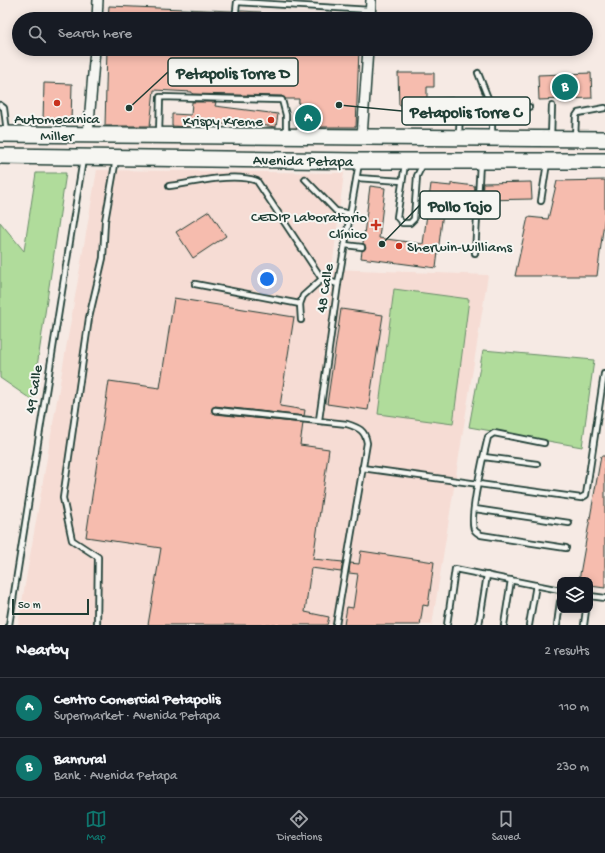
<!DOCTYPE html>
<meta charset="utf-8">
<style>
:root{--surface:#171b24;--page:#242831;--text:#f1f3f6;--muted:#9ea1a6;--line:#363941;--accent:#0f766e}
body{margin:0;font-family:"Gochi Hand",sans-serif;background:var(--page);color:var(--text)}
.controls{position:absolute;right:12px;bottom:12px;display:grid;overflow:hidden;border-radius:8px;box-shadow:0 2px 10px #0003}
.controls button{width:36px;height:36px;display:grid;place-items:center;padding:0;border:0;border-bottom:1px solid var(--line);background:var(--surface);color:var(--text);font:20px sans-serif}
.scale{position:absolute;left:12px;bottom:10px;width:77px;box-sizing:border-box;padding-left:4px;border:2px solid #1f3d34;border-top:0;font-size:11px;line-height:14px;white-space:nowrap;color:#1f3d34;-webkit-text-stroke:3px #f6f6f2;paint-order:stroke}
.you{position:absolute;left:267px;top:279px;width:14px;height:14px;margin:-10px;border:3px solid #fff;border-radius:50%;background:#1a73e8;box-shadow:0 0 0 6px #1a73e833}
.badge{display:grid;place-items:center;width:26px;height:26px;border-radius:50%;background:var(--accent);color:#fff;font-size:13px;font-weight:700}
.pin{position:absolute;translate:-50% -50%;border:2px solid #fff;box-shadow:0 1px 4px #0006}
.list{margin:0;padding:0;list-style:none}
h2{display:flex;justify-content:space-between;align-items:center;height:52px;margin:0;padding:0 16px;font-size:17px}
h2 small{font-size:13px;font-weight:400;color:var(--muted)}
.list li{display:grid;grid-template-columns:26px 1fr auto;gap:12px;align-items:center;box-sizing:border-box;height:60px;padding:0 16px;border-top:1px solid var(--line)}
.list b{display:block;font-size:15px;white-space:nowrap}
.list p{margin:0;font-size:13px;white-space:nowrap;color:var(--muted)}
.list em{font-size:13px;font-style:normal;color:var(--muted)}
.icon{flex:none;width:22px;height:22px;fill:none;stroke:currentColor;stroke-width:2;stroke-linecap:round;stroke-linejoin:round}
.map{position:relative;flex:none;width:605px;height:625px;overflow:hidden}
.search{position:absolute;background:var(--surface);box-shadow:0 2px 10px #0003;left:12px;right:12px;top:12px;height:44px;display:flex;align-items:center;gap:10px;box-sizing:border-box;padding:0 14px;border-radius:22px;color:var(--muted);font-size:15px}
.sheet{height:172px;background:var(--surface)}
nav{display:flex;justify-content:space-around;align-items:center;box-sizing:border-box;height:56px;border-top:1px solid var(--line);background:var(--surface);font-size:11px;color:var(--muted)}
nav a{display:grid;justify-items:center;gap:2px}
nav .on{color:var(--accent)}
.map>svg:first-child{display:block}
</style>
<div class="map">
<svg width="605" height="625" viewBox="0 0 605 625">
<rect width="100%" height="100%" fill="#f6eae4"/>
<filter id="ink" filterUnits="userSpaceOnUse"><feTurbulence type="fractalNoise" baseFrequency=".025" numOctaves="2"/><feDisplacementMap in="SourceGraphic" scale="8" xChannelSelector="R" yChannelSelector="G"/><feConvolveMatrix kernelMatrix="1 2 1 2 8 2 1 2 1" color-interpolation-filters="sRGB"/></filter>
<g filter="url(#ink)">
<path fill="#f6dcd4" d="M97,170L344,173L332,269L488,275L432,625H18Z"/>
<g fill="#b0dc9b" stroke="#688c68">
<path d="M36,173H66L32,400L0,378V222L24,251Z"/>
<path d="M394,289L469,299L453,424L378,414Z"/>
<path d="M483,350L594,360L582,447L469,427Z"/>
</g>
<g fill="#f6bcae" stroke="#1f3d34">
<path d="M109,6L232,11L236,15L240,11L261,12V19H108Z"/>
<path d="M107,49H359L356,127H297L299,99H285L282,96L192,94V92L154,90L150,126H105Z"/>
<path d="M398,73H434V87H427V113H414V104L399,105Z"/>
<path d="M591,73L592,98L539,100L538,75Z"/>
<path d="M44,83L72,84L71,122L43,121Z"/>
<path d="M192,102H216L215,106L278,114L276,127L260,125V124H189V127L172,126V114L191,115Z"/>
<path d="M605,180V214L597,276H515L528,217L548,219L557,181Z"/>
<path d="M531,182L532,199L482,200L483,183Z"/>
<path d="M451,183L475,186L474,201H469L467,215L443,212L436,268L361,258L362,251L366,248L363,243L370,186L385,188L379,238L423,244L431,184L451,186Z"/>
<path d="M209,211L226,236L193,258L176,232Z"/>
<path d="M174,298L294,317L280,406L305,410L304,416L215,406L211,410L215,414L303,423L300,445L329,449L313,559L343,562L341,572L311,568L305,612L329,617L327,625H148L161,548L86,537L109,381L160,388Z"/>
<path d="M341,309L383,315L368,410L327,404Z"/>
<path d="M601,456H605V588L590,586V580H579Z"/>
<path d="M361,551L434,562L428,606L423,605L420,625H344L347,607L353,608L358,574L349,573L350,563L359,564Z"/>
</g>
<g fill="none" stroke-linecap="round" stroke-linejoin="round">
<defs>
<g id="service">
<path d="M236,11L237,2L370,10"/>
<path d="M478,73L492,108V137"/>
<path d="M435,102L457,101L460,110L459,135"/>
<path d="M0,105L4,108L7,132"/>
<path d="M492,108L529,107"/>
<path d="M159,134L160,97L282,100L286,115V134"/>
<path d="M551,137L552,106"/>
<path d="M575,137L576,116L578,113L605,108"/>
<path d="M405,164L397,217L402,223H410L414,219L417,176L423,164"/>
<path d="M357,178L402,181"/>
<path d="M305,179L336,211L351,214"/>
<path d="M169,186C195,183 232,172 257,181L322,279L338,284"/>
<path d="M541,201L547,163"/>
<path d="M345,245L362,247"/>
<path d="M475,253L480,163"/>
<path d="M195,284L300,304L303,296L322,279"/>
<path d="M300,304L301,320"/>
<path d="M215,410L347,424C359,428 365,430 367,443L336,625"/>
<path d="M319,420L338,284L359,163"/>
<path d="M544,443L494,433L488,437C484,453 469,516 474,529C475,532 478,533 481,535L566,548"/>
<path d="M484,457L537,464"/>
<path d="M362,468L581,498L586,495L604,374"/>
<path d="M475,509L569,523"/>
<path d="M590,596L605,598"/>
<path d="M9,625L83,159"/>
<path d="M97,625L98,557L72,540L63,498L89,318L103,258L105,221L116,159"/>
<path d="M447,625L455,569L560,590"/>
<path d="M479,625L487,575"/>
<path d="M504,625L511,580"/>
<path d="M529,625L536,585"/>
<path d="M557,625L560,602"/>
<path d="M584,625L586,610"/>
</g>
<g id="minor">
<path d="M97,19L98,0"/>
<path d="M370,19L371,0"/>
<path d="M88,135L95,49"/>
<path d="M362,137L368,49"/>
</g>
<g id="primary">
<path d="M0,134L605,139"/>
<path d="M0,156L360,161H605"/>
</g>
</defs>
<use href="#service" stroke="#1f3d34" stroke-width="8"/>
<use href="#minor" stroke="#1f3d34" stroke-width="12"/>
<use href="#primary" stroke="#1f3d34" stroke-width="18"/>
<use href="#service" stroke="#f6f6f2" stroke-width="4.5"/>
<use href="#minor" stroke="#f6f6f2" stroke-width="9"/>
<use href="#primary" stroke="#f6f6f2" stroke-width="15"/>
</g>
</g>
<g fill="#c8321e" stroke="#f6f6f2" stroke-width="1.5">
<circle cx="57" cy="103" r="4"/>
<circle cx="271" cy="120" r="4"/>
<path d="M374 219h4v4h4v4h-4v4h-4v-4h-4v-4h4z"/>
<circle cx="399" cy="246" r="4"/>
</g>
<g text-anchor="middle" stroke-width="4" stroke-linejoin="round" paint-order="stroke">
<g font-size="15" fill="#1f3d34" stroke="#f6f6f2" text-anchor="end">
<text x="57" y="123" text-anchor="middle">Automecanica<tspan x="57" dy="17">Miller</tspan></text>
<text x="263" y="125">Krispy Kreme</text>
<text x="367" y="221">CEDIP Laboratorio<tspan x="367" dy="17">Clínico</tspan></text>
<text x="407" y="251" text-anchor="start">Sherwin-Williams</text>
</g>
<g font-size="15" fill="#1f3d34" stroke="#f6f6f2">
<text transform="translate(303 160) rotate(1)" y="5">Avenida Petapa</text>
<text transform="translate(324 288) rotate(-81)" y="5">48 Calle</text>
<text transform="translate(33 389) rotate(-81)" y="5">49 Calle</text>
</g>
</g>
<path fill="none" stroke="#1f3d34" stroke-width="1.5" d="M129 108L168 72M339 105L402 111M382 244L420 205"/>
<g fill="#1f3d34" stroke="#f6f6f2" stroke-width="1.5">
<circle cx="129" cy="108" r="4"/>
<circle cx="339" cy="105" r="4"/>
<circle cx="382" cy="244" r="4"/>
</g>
<g fill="#f6f6f2" stroke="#1f3d34" stroke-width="1.5">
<rect x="168" y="58" width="130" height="28" rx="4"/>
<rect x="402" y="97" width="128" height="28" rx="4"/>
<rect x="420" y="191" width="80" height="28" rx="4"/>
</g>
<g font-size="16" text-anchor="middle" font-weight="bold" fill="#1f3d34">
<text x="233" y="78">Petapolis Torre D</text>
<text x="466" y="117">Petapolis Torre C</text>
<text x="460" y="211">Pollo Tojo</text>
</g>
</svg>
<div class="controls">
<button><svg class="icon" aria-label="layers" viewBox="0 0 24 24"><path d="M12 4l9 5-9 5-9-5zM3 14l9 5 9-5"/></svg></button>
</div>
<div class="scale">50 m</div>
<div class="you"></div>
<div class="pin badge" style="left:308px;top:118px">A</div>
<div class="pin badge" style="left:565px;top:87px">B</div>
<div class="search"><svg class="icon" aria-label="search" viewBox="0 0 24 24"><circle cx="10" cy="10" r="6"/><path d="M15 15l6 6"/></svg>Search here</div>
</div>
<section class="sheet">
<h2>Nearby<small>2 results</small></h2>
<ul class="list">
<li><span class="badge">A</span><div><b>Centro Comercial Petapolis</b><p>Supermarket · Avenida Petapa</p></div><em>110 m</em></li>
<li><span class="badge">B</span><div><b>Banrural</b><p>Bank · Avenida Petapa</p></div><em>230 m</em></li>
</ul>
</section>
<nav>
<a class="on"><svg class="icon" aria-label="map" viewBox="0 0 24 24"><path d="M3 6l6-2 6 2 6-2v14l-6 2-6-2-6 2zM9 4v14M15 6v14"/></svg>Map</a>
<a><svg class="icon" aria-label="directions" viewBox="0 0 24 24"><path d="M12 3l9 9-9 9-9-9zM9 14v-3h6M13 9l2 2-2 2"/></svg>Directions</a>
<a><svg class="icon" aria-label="saved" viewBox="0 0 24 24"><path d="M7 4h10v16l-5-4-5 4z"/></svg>Saved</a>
</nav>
